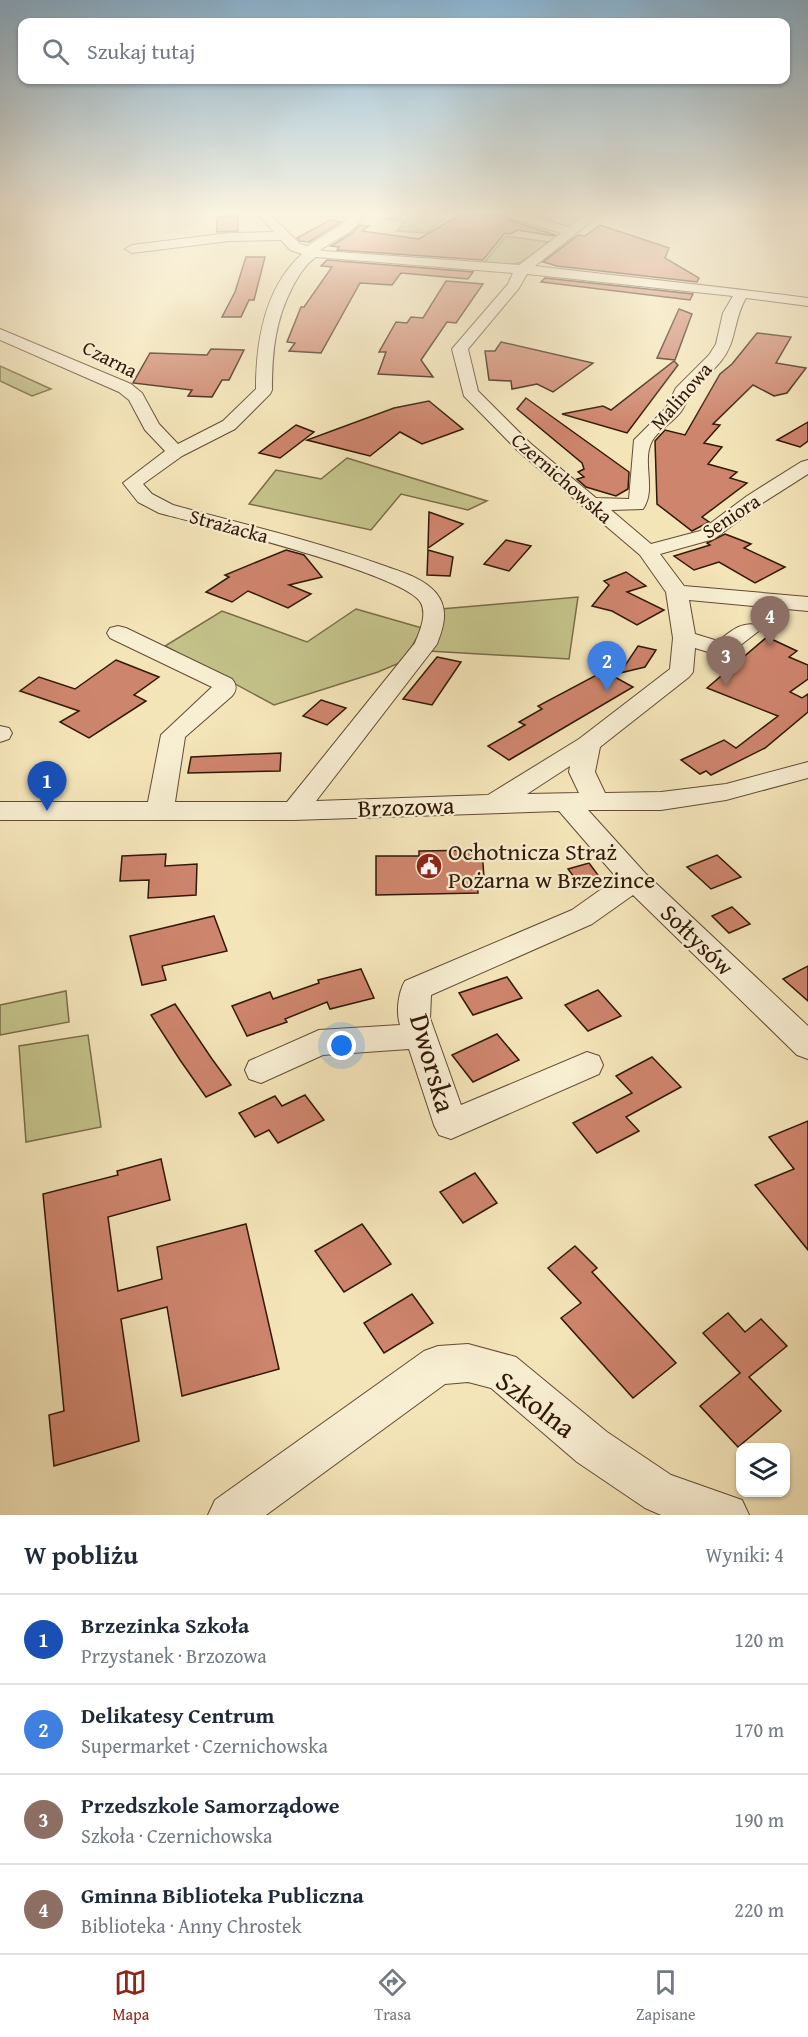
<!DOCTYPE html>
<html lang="pl">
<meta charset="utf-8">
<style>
:root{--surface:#fff;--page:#f6f6f7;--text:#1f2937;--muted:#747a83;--line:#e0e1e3;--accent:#8f2418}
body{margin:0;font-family:"Gentium Book Plus",serif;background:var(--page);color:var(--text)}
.controls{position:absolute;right:18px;bottom:18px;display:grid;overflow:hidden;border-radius:12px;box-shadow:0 2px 4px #0004}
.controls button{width:54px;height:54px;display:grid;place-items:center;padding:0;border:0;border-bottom:2px solid var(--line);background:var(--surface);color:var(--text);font:30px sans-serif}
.you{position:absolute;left:342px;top:1046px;width:21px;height:21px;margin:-15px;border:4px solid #fff;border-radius:50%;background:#1a73e8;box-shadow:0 0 0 9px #1a73e833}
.badge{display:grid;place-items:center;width:39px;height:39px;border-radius:50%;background:var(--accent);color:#fff;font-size:20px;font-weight:700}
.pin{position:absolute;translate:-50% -50px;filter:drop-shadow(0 2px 3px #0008)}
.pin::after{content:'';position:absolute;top:32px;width:21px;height:18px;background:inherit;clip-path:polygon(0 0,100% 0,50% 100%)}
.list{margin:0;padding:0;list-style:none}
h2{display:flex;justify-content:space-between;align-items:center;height:78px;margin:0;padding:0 24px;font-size:26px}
h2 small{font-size:20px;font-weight:400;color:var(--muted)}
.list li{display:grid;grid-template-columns:39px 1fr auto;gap:18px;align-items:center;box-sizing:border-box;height:90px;padding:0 24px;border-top:2px solid var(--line)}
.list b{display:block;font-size:22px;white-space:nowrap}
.list p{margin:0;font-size:20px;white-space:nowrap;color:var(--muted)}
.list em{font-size:20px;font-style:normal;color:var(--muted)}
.icon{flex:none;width:33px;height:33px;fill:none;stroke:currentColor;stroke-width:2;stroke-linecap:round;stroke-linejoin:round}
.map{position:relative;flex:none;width:808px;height:1515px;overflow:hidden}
.search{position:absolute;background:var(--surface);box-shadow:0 2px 4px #0004;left:18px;right:18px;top:18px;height:66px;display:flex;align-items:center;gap:15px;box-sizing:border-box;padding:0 21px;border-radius:12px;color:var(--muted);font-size:22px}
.sheet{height:438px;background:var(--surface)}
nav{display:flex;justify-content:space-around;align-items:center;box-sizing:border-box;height:84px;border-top:2px solid var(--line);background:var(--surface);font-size:16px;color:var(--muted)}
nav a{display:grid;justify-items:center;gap:3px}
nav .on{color:var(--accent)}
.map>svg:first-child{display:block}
</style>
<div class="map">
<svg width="808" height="1515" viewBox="0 0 808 1515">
<rect width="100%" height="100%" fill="#f4e5b9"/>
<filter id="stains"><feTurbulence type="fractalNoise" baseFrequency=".00333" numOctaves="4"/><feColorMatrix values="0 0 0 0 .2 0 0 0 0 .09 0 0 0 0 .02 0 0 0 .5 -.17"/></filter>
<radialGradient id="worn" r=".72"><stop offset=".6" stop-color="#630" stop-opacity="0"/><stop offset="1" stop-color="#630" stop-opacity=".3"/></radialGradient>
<g fill="#c4c28a" stroke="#7b6d48" stroke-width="1.5">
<path d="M392,215H451L425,233L397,231L405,222L385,219Z"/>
<path d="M506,236L549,242C519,267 522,265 483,264Z"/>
<path d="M0,366L51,389L32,396L0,381Z"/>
<path d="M347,458L487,501L468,510L401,494L371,530L249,504L276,470L321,479Z"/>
<path d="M578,597L569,659L428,651L441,609Z"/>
<path d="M356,609L422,628L404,661L378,672L274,705L165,646L222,611L307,642Z"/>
<path d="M66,991L69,1022L0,1035V1005Z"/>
<path d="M88,1035L101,1127L26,1142L19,1046Z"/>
</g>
<g fill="#ce856d" stroke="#321806" stroke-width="1.5">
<path d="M238,215V231L217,232V217Z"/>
<path d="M459,215H506L509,220L555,235L553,236L518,230L510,234L505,233L483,260L337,250L339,247L331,246L352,233L360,225L369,226L362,231L419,239Z"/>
<path d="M330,220L341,222L309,242L300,241L297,238Z"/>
<path d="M600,225L669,248L665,258L699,278L697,282L557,266L543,262L578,235L585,236Z"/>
<path d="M246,257H265L254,300H249L241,317H222L235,292Z"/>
<path d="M327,260L473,272L468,279L401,273L392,285L360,283L321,353L289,351L295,343L287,342L301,307H304L332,267L321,266Z"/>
<path d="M545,278L693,294L690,300L541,282Z"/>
<path d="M446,281L483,284L456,323L447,322L421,360L433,377L378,374L386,352H379L396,322L407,323L411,317L423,318Z"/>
<path d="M679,309L692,314L675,360L657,358Z"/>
<path d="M757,333L791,337L776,363L806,368L787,393L774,396L753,385L713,424L720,425L704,443L722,447L708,464L737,472L730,478L747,483L702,517L709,522L692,531L657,504L655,441L665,430L685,435L720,374L732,364Z"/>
<path d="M501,342L593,363L553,392L537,384L512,389L511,381L489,380L485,351H495Z"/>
<path d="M211,349L244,350L229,380H222L212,397L188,396L192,390L133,383L150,353L207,355Z"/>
<path d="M674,361L678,365L627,433L562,414L603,406L611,410Z"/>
<path d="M526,398L629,472L628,489L616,496L586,487L577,479L584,477L578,472L584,469L582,463L517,409Z"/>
<path d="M429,401L463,429L422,444L400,432L370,456L307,440L394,408Z"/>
<path d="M808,422V441L800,447L777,440Z"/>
<path d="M296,425L314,432L280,458L259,453Z"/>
<path d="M429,512L463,524L428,548Z"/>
<path d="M725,534L751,544L744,548L785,567L755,583L719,562L694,570L674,556L710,545L707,543Z"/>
<path d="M506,540L531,546L509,571L484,564Z"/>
<path d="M286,550L304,555L322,577L289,585L311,594L288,608L248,591L232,602L206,592L229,577L225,575Z"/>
<path d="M428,550L453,557L450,576L427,575Z"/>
<path d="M626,572L646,586L627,592L664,610L637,625L612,611L592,606L609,585L604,581Z"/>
<path d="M767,637L797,651L789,657L808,665V679L790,692L802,698L808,694V712L765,748L711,775L706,771L700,774L681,760L724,740L736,748L778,716L707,688Z"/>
<path d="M638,646L656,650L645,667L620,673Z"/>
<path d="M437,657L461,662L432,705L403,699Z"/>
<path d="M116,660L159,677L134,695L146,701L89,738L60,722L79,711L20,691L39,677L75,689Z"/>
<path d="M604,671L633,687L509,760L488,746L525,725L519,722L542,709L538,706Z"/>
<path d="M321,700L346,708L327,725L303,716Z"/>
<path d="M281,753L280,771L188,773L191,757Z"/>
<path d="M482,850L484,877H477L478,893L376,895V856H419V851Z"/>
<path d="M166,854L165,866L197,864L196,895L148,898L149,880L120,881L122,856Z"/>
<path d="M717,855L741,877L711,889L687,867Z"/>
<path d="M589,863L601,879L580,885L568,869Z"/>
<path d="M732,907L750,924L729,933L712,916Z"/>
<path d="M214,916L227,951L162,966L166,980L142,985L130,936Z"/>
<path d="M808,966V1001L783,979Z"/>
<path d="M361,969L374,998L330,1009L327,1002L285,1019L287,1022L247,1036L232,1006L270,992L273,999L319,983L318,980Z"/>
<path d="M507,977L522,998L473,1015L459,993Z"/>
<path d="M598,990L621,1016L588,1031L565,1005Z"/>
<path d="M175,1004L212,1059L231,1085L206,1097L180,1060L151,1015Z"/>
<path d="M497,1034L519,1060L473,1082L452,1055Z"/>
<path d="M652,1057L681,1087L626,1117L639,1131L597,1153L573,1123L632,1093L616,1076Z"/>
<path d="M305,1095L324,1120L278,1143L269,1130L255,1137L239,1113L275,1096L282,1106Z"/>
<path d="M808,1121V1250L755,1185L794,1169L769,1137Z"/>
<path d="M161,1159L170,1200L108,1217L118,1291L162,1279L157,1247L246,1224L279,1369L182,1396L167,1307L121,1319L139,1441L54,1466L49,1415L64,1411L43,1194L118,1175L117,1171Z"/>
<path d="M475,1173L497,1203L463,1223L440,1192Z"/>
<path d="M362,1224L391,1264L344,1292L315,1251Z"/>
<path d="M575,1246L597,1268L592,1272L676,1363L633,1398L561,1318L581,1303L548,1268Z"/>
<path d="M412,1294L433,1323L384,1353L364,1323Z"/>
<path d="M728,1313L745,1332L761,1319L787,1346L749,1377L781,1411L738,1447L700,1406L740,1373L703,1333Z"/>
</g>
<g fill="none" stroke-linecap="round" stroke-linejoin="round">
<defs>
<g id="minor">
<path d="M258,215H271L300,244L307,246L341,225L353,215H366L351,231L320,250L324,251L519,265L561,233L510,218L508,215H528L569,227L585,215H599L535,266C626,277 717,286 808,298V306L746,298C733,320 737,342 721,361C712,372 701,381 692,392C686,399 685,409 678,415C671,423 657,432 652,441C641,462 657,489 643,509L611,510L651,544L700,531L747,496L801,462L808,460V474L761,504L714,539L660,554L684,586L808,597V611L689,600L695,634L718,641C730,632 741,621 757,625L760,630L729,654L721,656L695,648L693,672L689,677L600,747L595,772L605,793L661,792L726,784L808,762V778L726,800L661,810H588L645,873L808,1026V1059L797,1055L633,895L592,924L431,995L430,1018L461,1105L587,1052L599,1056L603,1065L599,1074L451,1139L439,1135L434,1125L409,1049L323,1055L261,1083L249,1079L245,1070L249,1061L319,1030L400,1025C396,1012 398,993 405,981L572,910L617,878L559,811L294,820H0V802H148L161,735L212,687L110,638L107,633L110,628L118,626L126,628L232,679C237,685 237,690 232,696L185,737L175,802H287L415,643C420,631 427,615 421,603C406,574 200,524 159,513L138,502L123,483L165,451L145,430L129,400L119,392L0,340V329L131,384L142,393L159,424L178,444L223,421L256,389C256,342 264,288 302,254L290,250L281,240L229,241L132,253L125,249L132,245L229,233L274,232ZM316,257L513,273L508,284L452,349L464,396L518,451L640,555L666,592L673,638L670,669L579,739L488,795L316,801L437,644C444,626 449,609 436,593C423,577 398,571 379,564C312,540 242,524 173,505L152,494L143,484L182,456L235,429L270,394L272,390C272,352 275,320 293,286C299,275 305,265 316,257ZM527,274L733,296L723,313L716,344L709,355L676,388L666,408L634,440L629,499L596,498L530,443L478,391L468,349L519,288ZM570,766L569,772L579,793L527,794Z"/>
<path d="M0,726L9,728L12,733L9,739L0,742Z"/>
<path d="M468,1344L516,1357L607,1432L671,1475L742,1500L749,1515H661L645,1508L577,1462L491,1388L468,1382L445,1384L266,1515H208L215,1500L424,1351L438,1346Z"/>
</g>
</defs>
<use href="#minor" stroke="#624b33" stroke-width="2"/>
<use href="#minor" fill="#f8eed2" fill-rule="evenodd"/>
</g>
<linearGradient id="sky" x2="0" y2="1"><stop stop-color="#8bb7d6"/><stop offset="0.5" stop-color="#faf3e0"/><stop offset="1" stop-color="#faf3e0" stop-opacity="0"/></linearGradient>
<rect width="808" height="427" fill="url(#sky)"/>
<defs>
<symbol id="civic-disc" viewBox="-11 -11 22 22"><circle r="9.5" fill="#8f2418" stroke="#f8eed2"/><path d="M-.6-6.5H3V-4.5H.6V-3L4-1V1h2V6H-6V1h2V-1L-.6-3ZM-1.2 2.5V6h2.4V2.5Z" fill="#fff"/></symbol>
</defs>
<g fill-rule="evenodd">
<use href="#civic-disc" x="414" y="851" width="30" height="30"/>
</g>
<g text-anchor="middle" stroke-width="4.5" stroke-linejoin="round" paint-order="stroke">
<g font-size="20" fill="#321806" stroke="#f8eed2">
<text transform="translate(110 359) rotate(27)" y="7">Czarna</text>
<text transform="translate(681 396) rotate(-49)" y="7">Malinowa</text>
<text transform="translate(562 478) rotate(41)" y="7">Czernichowska</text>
<text transform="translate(731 516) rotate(-33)" y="7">Seniora</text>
<text transform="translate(229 526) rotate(15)" y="7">Strażacka</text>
</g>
<g font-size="24" fill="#321806" stroke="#f8eed2">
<text transform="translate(406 807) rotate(-2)" y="8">Brzozowa</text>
<text transform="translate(697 940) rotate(44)" y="8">Sołtysów</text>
</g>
<g font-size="24" fill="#321806" stroke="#f8eed2" text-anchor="start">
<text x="448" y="860">Ochotnicza Straż<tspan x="448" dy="28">Pożarna w Brzezince</tspan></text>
</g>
<g font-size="28" fill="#321806" stroke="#f8eed2">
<text transform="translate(433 1063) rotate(74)" y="10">Dworska</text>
<text transform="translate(536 1404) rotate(37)" y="10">Szkolna</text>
</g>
</g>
<rect width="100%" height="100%" filter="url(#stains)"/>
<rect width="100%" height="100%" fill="url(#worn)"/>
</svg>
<div class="controls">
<button><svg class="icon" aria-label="layers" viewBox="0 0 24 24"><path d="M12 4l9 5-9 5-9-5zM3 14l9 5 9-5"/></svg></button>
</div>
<div class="you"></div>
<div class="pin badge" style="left:47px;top:811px;background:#1a4fb4">1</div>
<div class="pin badge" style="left:607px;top:691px;background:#3f7fe0">2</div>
<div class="pin badge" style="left:726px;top:686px;background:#8d6e63">3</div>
<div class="pin badge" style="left:770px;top:646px;background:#8d6e63">4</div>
<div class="search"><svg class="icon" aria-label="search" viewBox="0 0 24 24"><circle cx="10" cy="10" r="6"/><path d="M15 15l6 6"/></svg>Szukaj tutaj</div>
</div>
<section class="sheet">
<h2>W pobliżu<small>Wyniki: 4</small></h2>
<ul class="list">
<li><span class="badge" style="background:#1a4fb4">1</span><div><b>Brzezinka Szkoła</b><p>Przystanek · Brzozowa</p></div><em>120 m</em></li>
<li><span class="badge" style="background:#3f7fe0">2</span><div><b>Delikatesy Centrum</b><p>Supermarket · Czernichowska</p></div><em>170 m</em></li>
<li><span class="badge" style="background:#8d6e63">3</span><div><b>Przedszkole Samorządowe</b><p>Szkoła · Czernichowska</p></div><em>190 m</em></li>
<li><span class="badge" style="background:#8d6e63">4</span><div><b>Gminna Biblioteka Publiczna</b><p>Biblioteka · Anny Chrostek</p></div><em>220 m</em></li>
</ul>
</section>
<nav>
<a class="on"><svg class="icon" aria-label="map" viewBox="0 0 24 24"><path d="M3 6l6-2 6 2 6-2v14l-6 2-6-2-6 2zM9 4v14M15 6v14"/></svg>Mapa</a>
<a><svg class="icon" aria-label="directions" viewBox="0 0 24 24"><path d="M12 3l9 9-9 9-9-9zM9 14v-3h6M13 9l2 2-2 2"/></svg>Trasa</a>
<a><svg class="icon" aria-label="saved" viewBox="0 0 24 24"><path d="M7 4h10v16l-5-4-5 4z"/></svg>Zapisane</a>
</nav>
